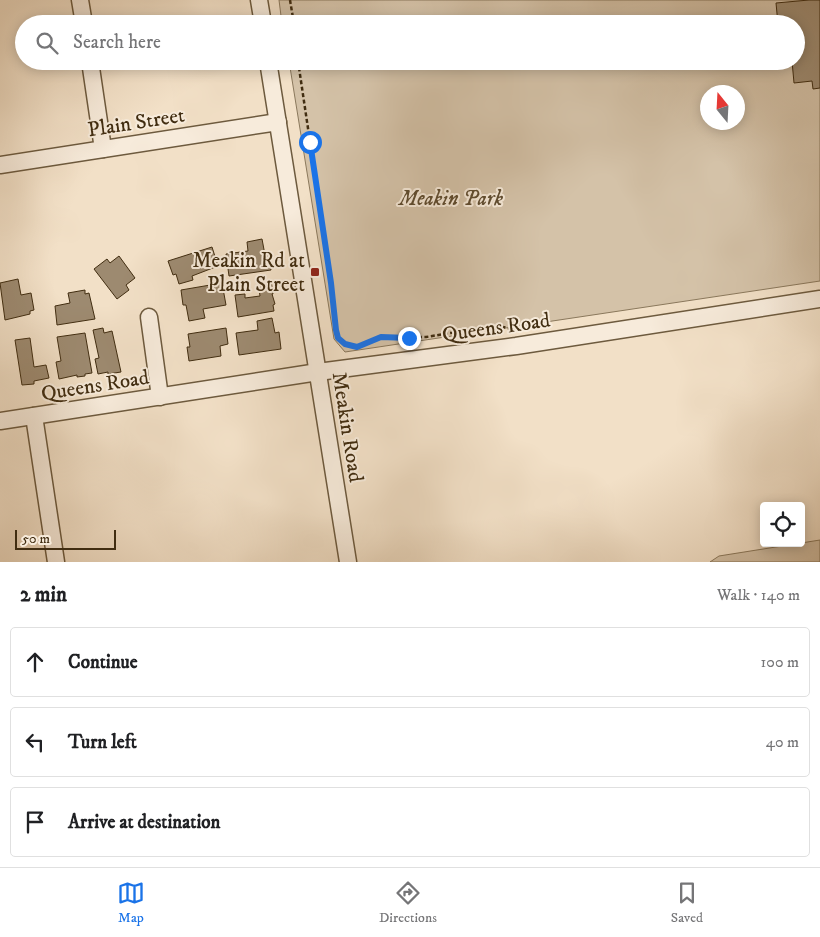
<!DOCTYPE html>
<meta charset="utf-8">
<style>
:root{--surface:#fff;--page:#f2f2f2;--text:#202124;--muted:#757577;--line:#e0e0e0;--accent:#1a73e8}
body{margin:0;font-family:"IM FELL DW Pica",serif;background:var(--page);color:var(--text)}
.controls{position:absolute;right:15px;bottom:15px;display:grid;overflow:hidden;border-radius:5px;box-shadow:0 2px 12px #0003}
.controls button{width:45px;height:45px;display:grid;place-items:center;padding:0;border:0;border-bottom:1px solid var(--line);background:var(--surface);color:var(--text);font:25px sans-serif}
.compass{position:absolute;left:700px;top:85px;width:45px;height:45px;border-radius:50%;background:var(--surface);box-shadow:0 2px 12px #0003;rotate:342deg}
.scale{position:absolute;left:15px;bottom:12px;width:101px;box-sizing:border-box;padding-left:5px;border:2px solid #412d11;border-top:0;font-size:14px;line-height:18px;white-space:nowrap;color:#412d11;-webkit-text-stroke:4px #f7ebdb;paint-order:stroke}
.stop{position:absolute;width:15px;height:15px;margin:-11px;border:4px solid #1a73e8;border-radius:50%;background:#fff}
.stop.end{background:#1a73e8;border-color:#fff;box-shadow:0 1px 5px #0008}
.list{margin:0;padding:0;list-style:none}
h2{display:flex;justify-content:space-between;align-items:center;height:65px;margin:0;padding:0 20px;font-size:21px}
h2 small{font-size:16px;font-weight:400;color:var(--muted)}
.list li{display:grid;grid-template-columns:32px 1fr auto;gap:15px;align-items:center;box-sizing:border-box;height:70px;margin:0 10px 10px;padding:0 10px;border:1px solid var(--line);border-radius:5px}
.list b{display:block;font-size:19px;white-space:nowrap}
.list em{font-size:16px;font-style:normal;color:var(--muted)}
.icon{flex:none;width:28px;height:28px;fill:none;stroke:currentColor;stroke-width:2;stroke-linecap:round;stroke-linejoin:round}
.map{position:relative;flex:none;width:820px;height:562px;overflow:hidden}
.search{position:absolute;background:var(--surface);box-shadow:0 2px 12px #0003;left:15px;right:15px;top:15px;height:55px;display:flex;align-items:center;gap:12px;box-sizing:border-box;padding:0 18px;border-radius:28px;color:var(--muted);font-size:19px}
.sheet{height:305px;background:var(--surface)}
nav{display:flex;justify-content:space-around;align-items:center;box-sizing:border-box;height:70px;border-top:1px solid var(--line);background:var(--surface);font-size:14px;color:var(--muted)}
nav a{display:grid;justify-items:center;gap:2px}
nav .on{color:var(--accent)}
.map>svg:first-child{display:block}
</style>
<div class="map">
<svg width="820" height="562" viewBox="0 0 820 562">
<rect width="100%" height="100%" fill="#f2e0c7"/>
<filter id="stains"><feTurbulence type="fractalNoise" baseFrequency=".004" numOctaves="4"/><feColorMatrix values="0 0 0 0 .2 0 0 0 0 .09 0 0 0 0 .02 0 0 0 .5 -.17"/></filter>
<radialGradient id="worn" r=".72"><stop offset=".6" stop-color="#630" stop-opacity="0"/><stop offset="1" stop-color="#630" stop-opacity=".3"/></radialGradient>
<g fill="#d4c2a8" stroke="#8a785c" fill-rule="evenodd">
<path d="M279,0H820V281L345,352L334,339L289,61H796V24H282ZM708,92H738V122H708Z"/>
<path d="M820,540V562H710L719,556Z"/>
</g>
<g fill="#9d8a70" stroke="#412d11">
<path d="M809,0H820V88L813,89L812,81L794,83L792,61H796V24H778L776,3Z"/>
<path d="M262,239L265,255L268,254L271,270L229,276L226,254L248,251L247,242Z"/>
<path d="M212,247L218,266L192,276L193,280L179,284L176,274L173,275L168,261Z"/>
<path d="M119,256L135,278L126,285L129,290L117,299L94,269L107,259L110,263Z"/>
<path d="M18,279L21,295L31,293L34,310L30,311V314L5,320L0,283Z"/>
<path d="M271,280L273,294H272L275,304L273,305L274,311L238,317L235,295L245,294V298L260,296L258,282Z"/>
<path d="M222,283L226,305L203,309L205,318L189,321L186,305H183L181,290Z"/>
<path d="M85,290V294L89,293L95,319L57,325L55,306L70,303L68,293Z"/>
<path d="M272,318L275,333L279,332L281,349L239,355L236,333L258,330L257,321Z"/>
<path d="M103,328L104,333L112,331L121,372L108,374V372L98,374L95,359L99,358L93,330Z"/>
<path d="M226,328L228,344L220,346L221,356L189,361L187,347H190L188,334Z"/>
<path d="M85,333L92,373L85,374V376L77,377V375L59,379L56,362L61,361L57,337Z"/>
<path d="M30,338L34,367L46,365L49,378L34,381V384L22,385L15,340Z"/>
</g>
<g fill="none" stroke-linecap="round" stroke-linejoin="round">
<defs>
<g id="minor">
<path d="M80,0L84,24"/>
<path d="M259,0L263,24"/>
<path d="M90,61L103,149"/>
<path d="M268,61L348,562"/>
<path d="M0,165L278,122"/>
<path d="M149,317L160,397"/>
<path d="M34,416L56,562"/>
<path d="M0,421L318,372L516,346L820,299"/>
</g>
</defs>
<use href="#minor" stroke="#6d5a3e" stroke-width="19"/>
<g stroke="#412d11" stroke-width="2.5" stroke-dasharray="4 2.5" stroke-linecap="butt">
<path d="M290,0L294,24"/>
<path d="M298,61L331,283L336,330L339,338L345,344L357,347L381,337H426L493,326L503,327L516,330"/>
</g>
<use href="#minor" stroke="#f7ebdb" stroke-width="16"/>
</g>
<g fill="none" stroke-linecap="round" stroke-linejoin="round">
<path stroke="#1a73e8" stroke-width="6" d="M310,142L331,283L336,330L338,338L345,344L357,347L381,337L409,338"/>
</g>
<rect fill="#8f2418" stroke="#f7ebdb" stroke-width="2" x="310" y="267" width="10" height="10" rx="2.5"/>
<g text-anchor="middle" stroke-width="4" stroke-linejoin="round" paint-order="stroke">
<g font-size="21" fill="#412d11" stroke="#f7ebdb">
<text transform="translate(136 122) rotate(-9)" y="7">Plain Street</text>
<text transform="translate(496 327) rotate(-8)" y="7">Queens Road</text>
<text transform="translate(95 385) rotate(-9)" y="7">Queens Road</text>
<text transform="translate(348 427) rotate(81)" y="7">Meakin Road</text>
</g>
<g font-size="21" font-style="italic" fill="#5e4b2f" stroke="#f7ebdb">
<text x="451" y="205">Meakin Park</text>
</g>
<g font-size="21" fill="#412d11" stroke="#f7ebdb" text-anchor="end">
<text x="305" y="267">Meakin Rd at<tspan x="305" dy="24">Plain Street</tspan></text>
</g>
</g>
<rect width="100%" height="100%" filter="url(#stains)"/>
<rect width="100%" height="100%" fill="url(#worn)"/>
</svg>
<div class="controls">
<button><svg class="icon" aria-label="locate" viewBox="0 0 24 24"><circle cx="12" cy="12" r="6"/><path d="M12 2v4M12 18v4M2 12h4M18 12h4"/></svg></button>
</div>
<svg class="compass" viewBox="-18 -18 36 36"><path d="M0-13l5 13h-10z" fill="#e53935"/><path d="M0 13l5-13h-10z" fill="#757577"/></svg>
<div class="scale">50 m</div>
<div class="stop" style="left:310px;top:142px"></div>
<div class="stop end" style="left:409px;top:338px"></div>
<div class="search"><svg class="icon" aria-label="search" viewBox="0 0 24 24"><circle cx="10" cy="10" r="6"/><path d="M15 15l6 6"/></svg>Search here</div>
</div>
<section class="sheet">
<h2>2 min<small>Walk · 140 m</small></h2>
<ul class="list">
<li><svg class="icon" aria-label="ahead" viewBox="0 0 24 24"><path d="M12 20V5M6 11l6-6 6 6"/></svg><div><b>Continue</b></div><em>100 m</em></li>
<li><svg class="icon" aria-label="left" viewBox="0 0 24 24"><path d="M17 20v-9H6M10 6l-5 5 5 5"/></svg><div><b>Turn left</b></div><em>40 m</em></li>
<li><svg class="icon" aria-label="arrive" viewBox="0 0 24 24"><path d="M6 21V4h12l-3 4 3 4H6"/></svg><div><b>Arrive at destination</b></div></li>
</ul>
</section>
<nav>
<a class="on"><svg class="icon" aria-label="map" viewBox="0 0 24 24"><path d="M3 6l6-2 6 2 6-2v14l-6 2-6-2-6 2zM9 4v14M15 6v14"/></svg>Map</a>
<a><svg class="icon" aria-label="directions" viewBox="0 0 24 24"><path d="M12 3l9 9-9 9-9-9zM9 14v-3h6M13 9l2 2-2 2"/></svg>Directions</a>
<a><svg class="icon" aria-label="saved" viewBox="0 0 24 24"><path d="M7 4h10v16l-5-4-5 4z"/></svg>Saved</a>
</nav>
